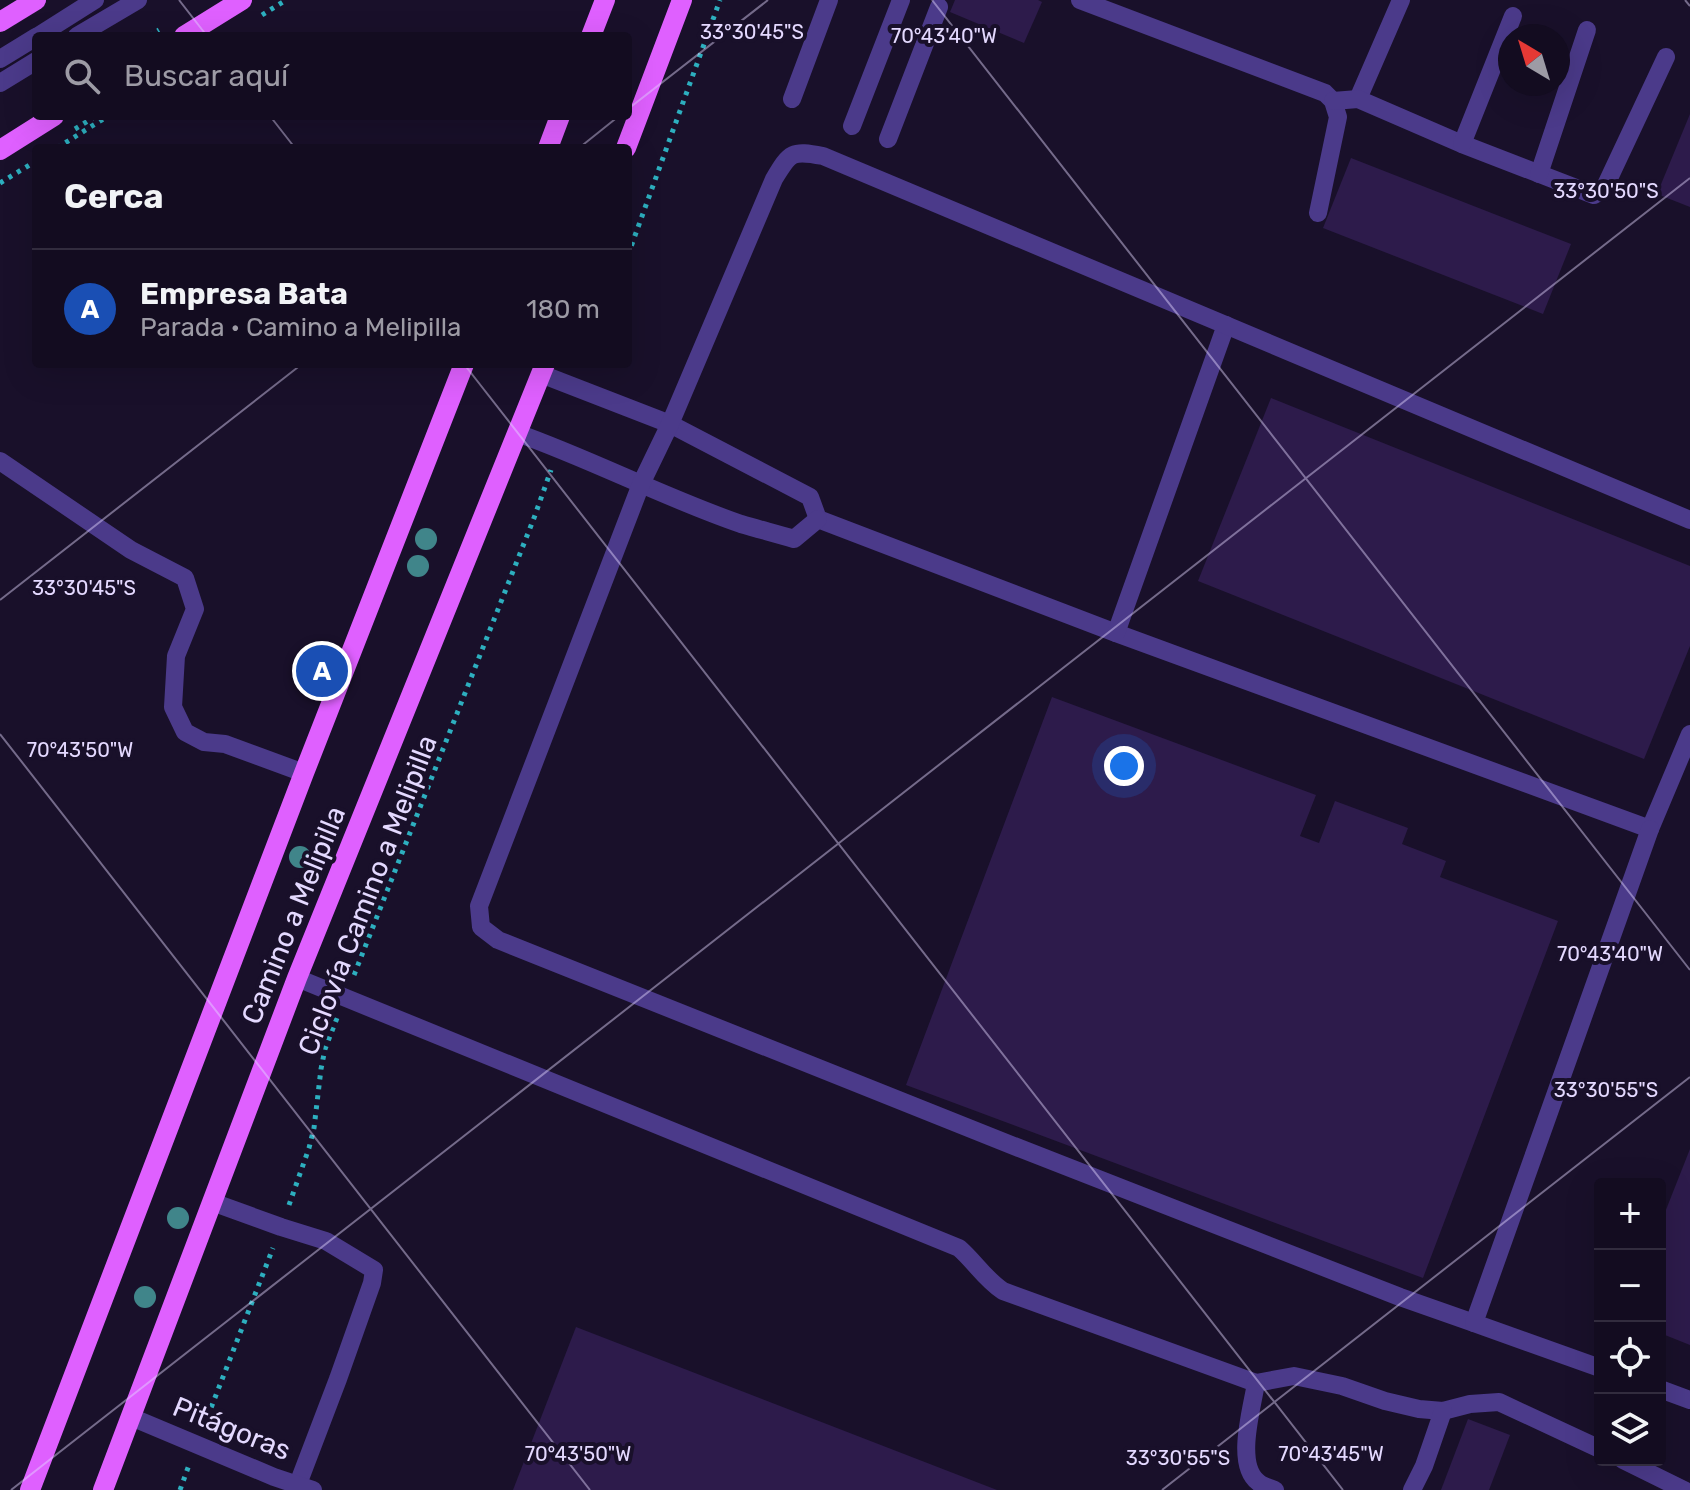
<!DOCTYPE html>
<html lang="es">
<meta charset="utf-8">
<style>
:root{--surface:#130c20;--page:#1c1529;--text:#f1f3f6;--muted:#9d9ba5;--line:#322c3e;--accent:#ea580c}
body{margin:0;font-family:Rubik,sans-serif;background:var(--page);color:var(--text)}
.controls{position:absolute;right:24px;bottom:24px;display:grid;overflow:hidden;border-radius:8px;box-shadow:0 8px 32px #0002}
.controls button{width:72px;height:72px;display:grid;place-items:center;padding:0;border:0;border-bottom:2px solid var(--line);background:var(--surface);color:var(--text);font:40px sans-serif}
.compass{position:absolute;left:1498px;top:24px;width:72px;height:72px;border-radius:50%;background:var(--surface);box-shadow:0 8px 32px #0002;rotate:322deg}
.you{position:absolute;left:1124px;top:766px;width:28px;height:28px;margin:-20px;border:6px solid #fff;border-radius:50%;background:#1a73e8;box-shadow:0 0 0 12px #1a73e833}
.badge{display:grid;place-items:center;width:52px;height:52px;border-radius:50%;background:var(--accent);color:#fff;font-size:26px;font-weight:700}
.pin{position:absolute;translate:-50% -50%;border:4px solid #fff;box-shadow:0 2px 8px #0006}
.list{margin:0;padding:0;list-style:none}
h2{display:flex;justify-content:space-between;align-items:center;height:104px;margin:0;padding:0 32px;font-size:34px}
h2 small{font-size:26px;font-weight:400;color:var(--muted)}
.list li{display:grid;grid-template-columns:52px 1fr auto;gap:24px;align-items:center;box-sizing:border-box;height:120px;padding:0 32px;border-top:2px solid var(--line)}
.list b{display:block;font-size:30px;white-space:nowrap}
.list p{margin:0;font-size:26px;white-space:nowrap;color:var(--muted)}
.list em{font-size:26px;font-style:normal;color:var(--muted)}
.icon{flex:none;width:44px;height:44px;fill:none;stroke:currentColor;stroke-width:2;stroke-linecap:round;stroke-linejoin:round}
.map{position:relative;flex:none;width:1690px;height:1490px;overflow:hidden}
.search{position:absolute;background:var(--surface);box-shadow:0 8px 32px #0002;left:32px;top:32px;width:600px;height:88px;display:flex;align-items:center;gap:20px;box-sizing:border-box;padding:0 28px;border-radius:8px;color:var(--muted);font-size:30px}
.panel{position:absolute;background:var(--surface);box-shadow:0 8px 32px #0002;left:32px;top:144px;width:600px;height:224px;border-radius:8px}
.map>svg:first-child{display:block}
</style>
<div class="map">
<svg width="1690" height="1490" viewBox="0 0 1690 1490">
<rect width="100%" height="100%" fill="#19102a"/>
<g fill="#2d1b4b">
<path d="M955,0H1038L1042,2L1024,43L950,12Z"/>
<path d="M1690,114V207L1657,194Z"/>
<path d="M1351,158L1571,244L1543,314L1323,228Z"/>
<path d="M1271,398L1690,566V646L1644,759L1198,581Z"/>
<path d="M1052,697L1316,795L1300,836L1319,843L1335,801L1408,828L1402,844L1446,861L1440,877L1558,921L1423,1278L906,1085Z"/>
<path d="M1690,1149V1345L1660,1333V1225Z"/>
<path d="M576,1327L997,1490H513Z"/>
<path d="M1468,1419L1510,1435L1489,1490H1441Z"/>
</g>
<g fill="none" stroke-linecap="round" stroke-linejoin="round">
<g stroke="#2dafbf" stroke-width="5" stroke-dasharray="4 6" stroke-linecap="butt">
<path d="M262,15L286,0"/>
<path d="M149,36L159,30"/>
<path d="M75,129L96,116"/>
<path d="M57,148L108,116"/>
<path d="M0,183L36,161"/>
<path d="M628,255L720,0"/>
<path d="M354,975L534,518L551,470"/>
<path d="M289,1205L309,1148L314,1128L321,1069L325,1049L337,1018"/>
<path d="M204,1426L273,1248"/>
<path d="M180,1490L189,1465"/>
</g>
<g stroke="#4b3a8a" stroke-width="18">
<path d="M1080,0L1325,93L1333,101L1338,117L1318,213"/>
<path d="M38,36L95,0"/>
<path d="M77,36L138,0"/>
<path d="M0,59L36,37"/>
<path d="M0,83L36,61"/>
<path d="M792,99L829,0"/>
<path d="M1358,99L1401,0"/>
<path d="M1333,101L1358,99L1462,144L1594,195L1604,189L1666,57"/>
<path d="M852,126L901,0"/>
<path d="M888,139L939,7"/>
<path d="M1462,144L1513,16"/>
<path d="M1539,174L1587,30"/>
<path d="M541,374L670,424L810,497L818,519L1116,633L1650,829L1690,734"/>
<path d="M517,433C593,460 665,498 741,524C758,529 777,534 794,539L818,519"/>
<path d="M0,461L131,550L185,578L195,609L176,656L173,707L185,732L204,742L225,744L304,773"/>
<path d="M1116,633L1226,325"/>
<path d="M297,978L959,1248C975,1262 985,1279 1003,1291L1256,1383L1294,1376L1342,1386L1385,1401L1419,1409L1443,1411L1470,1404L1499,1402L1600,1449"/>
<path d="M212,1202L281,1227L326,1241L374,1270L372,1283L338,1379L298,1484"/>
<path d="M1474,1323L1400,1297L1019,1148L498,940L481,927L479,906L641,484L670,424L774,179C790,152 792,150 823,156L1690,520"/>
<path d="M1600,1368L1474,1323L1650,829"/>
<path d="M1256,1383C1252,1409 1235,1464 1258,1482C1262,1486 1270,1488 1275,1490"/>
<path d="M1660,1389L1690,1400"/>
<path d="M131,1417L274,1477L313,1490"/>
<path d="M1623,1460L1684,1490"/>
<path d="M1412,1490L1424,1466L1443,1411"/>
</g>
<g stroke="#df60ff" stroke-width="20">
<path d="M0,22L36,0"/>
<path d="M184,36L242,0"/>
<path d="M591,36L605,0"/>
<path d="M548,148L560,116"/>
<path d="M626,148L682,0"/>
<path d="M0,150L54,116"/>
<path d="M30,1490L304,773L464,364"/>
<path d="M103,1490L297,978L545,364"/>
</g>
</g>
<g fill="#40858a">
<circle cx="426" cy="539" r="11"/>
<circle cx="418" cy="566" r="11"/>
<circle cx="300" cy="857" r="11"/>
<circle cx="178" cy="1218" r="11"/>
<circle cx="145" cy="1297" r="11"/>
</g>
<path fill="none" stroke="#e4d9ff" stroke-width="2" stroke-opacity="0.45" d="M179,0L207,36M932,0L1690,970M1685,0L1690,6M628,109L768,0M270,116L295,148M579,148L619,116M464,364L1343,1490M0,600L302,364M0,734L590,1490M11,1490L1690,178M1162,1490L1690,1077"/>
<g text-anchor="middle" stroke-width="8" stroke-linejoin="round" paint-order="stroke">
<g font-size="28" fill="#e4d9ff" stroke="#19102a">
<text transform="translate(367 895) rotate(-69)" y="10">Ciclovía Camino a Melipilla</text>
<text transform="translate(293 915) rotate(-68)" y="10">Camino a Melipilla</text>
<text transform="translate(232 1428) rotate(22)" y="10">Pitágoras</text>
</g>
</g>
<g font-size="20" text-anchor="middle" fill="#e4d9ff" stroke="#19102a" stroke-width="8" stroke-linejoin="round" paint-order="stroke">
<text x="752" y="39">33°30'45"S</text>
<text x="944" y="43">70°43'40"W</text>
<text x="1606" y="198">33°30'50"S</text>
<text x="84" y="595">33°30'45"S</text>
<text x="80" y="757">70°43'50"W</text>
<text x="1610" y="961">70°43'40"W</text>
<text x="1606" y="1097">33°30'55"S</text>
<text x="578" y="1461">70°43'50"W</text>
<text x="1331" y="1461">70°43'45"W</text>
<text x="1178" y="1465">33°30'55"S</text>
</g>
</svg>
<div class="controls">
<button>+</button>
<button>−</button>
<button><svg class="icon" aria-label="locate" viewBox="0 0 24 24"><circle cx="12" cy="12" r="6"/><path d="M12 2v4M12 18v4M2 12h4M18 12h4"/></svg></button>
<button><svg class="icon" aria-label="layers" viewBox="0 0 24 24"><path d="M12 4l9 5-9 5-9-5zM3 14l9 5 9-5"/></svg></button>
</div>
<svg class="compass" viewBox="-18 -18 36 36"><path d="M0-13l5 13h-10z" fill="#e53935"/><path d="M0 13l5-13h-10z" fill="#9d9ba5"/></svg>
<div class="you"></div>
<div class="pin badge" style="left:322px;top:671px;background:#1a4fb4">A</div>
<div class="search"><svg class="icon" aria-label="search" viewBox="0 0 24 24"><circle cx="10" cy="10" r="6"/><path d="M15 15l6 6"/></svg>Buscar aquí</div>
<section class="panel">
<h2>Cerca<small></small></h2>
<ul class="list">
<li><span class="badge" style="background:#1a4fb4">A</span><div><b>Empresa Bata</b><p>Parada · Camino a Melipilla</p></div><em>180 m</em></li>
</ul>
</section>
</div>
